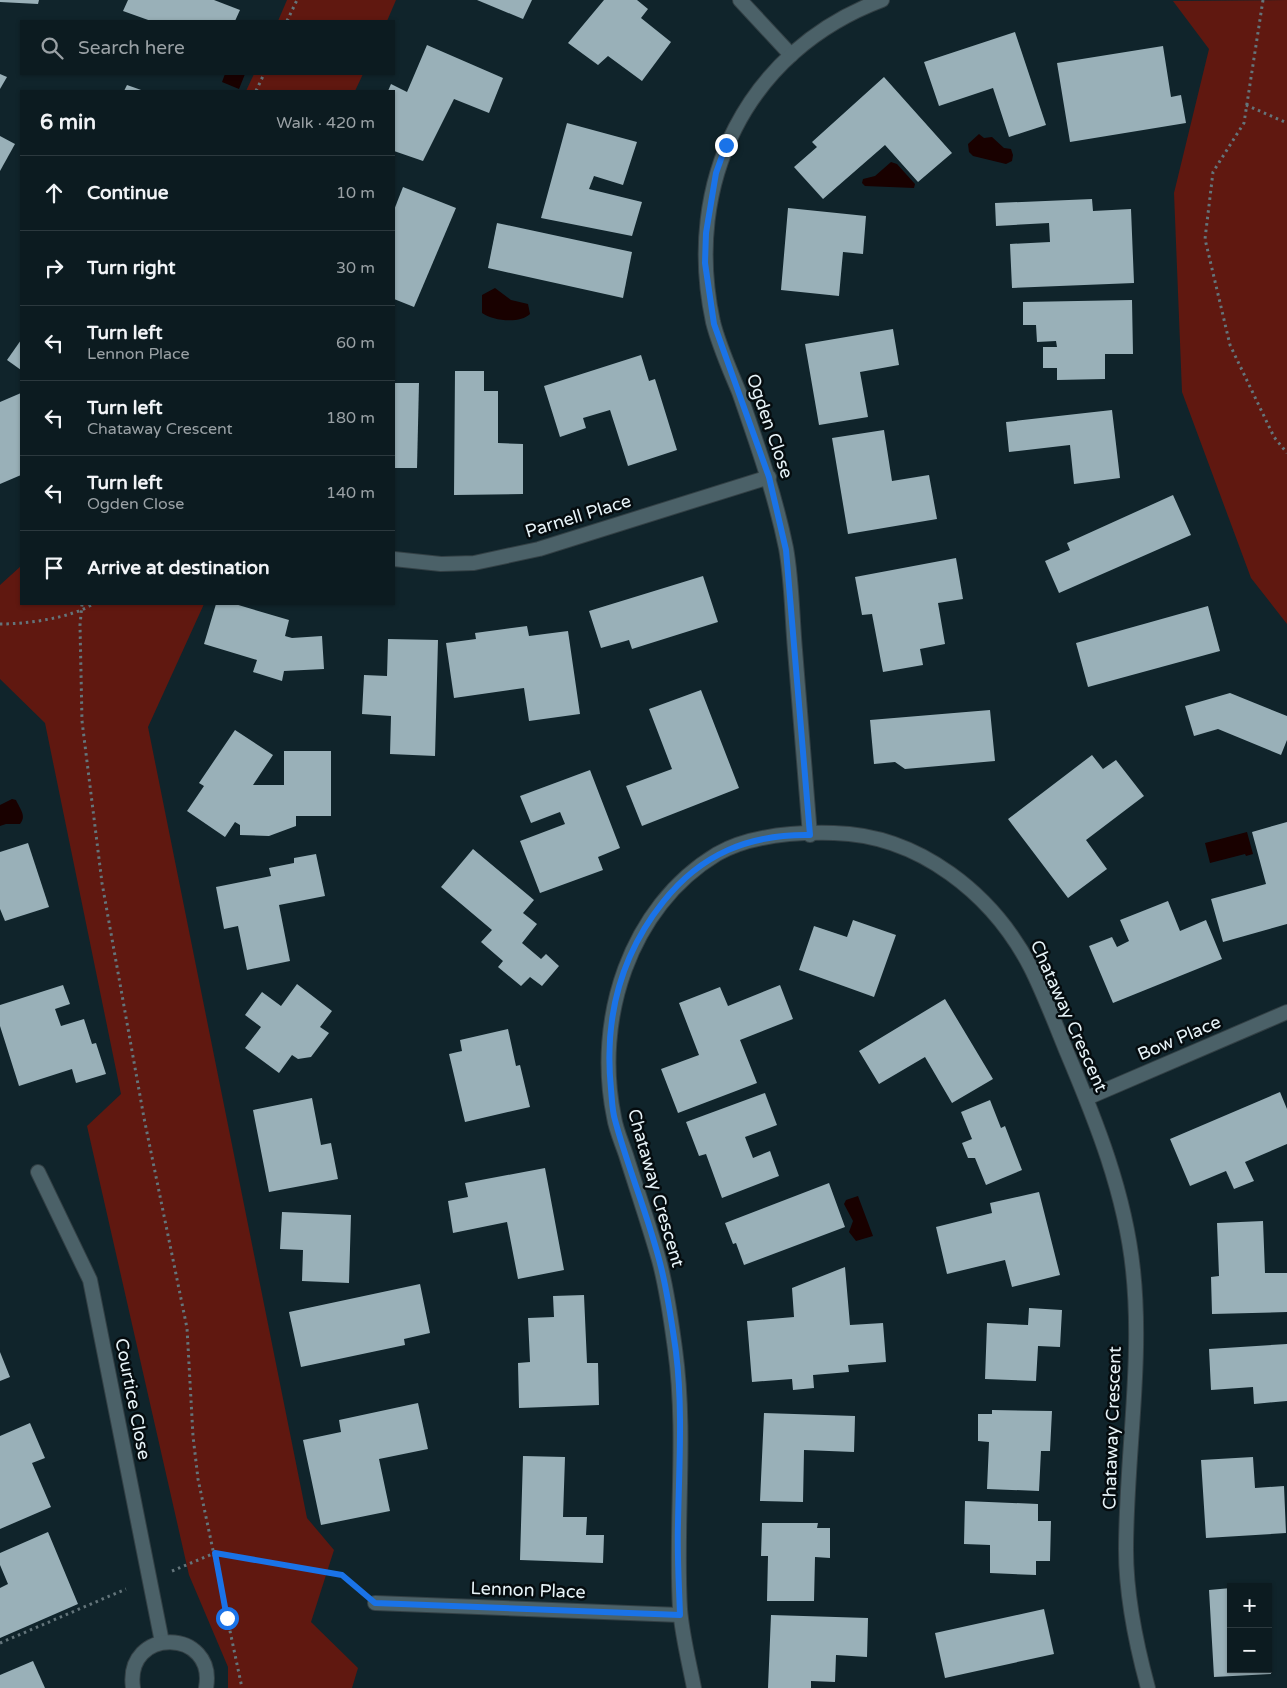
<!DOCTYPE html>
<meta charset="utf-8">
<style>
:root{--surface:#0c1b20;--page:#152429;--text:#f1f3f6;--muted:#9aa1a5;--line:#2c393e}
body{margin:0;font-family:"Varela Round",sans-serif;background:var(--page);color:var(--text)}
.controls{position:absolute;right:15px;bottom:15px;display:grid;overflow:hidden;border-radius:0px;box-shadow:0 1px 4px #0004}
.controls button{width:45px;height:45px;display:grid;place-items:center;padding:0;border:0;border-bottom:1px solid var(--line);background:var(--surface);color:var(--text);font:25px sans-serif}
.stop{position:absolute;width:15px;height:15px;margin:-11px;border:4px solid #1a73e8;border-radius:50%;background:#fff}
.stop.end{background:#1a73e8;border-color:#fff;box-shadow:0 1px 5px #0008}
.list{margin:0;padding:0;list-style:none}
h2{display:flex;justify-content:space-between;align-items:center;height:65px;margin:0;padding:0 20px;font-size:21px}
h2 small{font-size:16px;font-weight:400;color:var(--muted)}
.list li{display:grid;grid-template-columns:32px 1fr auto;gap:15px;align-items:center;box-sizing:border-box;height:75px;padding:0 20px;border-top:1px solid var(--line)}
.list b{display:block;font-size:19px;white-space:nowrap}
.list p{margin:0;font-size:16px;white-space:nowrap;color:var(--muted)}
.list em{font-size:16px;font-style:normal;color:var(--muted)}
.icon{flex:none;width:28px;height:28px;fill:none;stroke:currentColor;stroke-width:2;stroke-linecap:round;stroke-linejoin:round}
.map{position:relative;flex:none;width:1287px;height:1688px;overflow:hidden}
.search{position:absolute;background:var(--surface);box-shadow:0 1px 4px #0004;left:20px;top:20px;width:375px;height:55px;display:flex;align-items:center;gap:12px;box-sizing:border-box;padding:0 18px;border-radius:0px;color:var(--muted);font-size:19px}
.panel{position:absolute;background:var(--surface);box-shadow:0 1px 4px #0004;left:20px;top:90px;width:375px;height:515px;border-radius:0px}
.map>svg:first-child{display:block}
</style>
<div class="map">
<svg width="1287" height="1688" viewBox="0 0 1287 1688">
<rect width="100%" height="100%" fill="#10242b"/>
<g fill="#601810">
<path d="M287,0H396L387,21H278Z"/>
<path d="M1287,0V624L1251,578L1182,392L1174,193L1209,49L1173,1Z"/>
<path d="M254,74H363L355,91H246Z"/>
<path d="M21,566V604H204L148,727L307,1518L334,1550L311,1622L358,1668L352,1688H228V1667L189,1575L87,1126L121,1094L45,723L0,679V585Z"/>
</g>
<g fill="#190100">
<path d="M225,74H245L239,89L222,82Z"/>
<path d="M979,134L984,138L992,137L1004,148L1011,149L1013,155L1012,161L1006,164L973,156L969,152L968,144Z"/>
<path d="M891,162L897,164L915,184L914,188L865,186L862,183L863,179L875,176Z"/>
<path d="M495,288L511,300L528,304L530,314C520,324 493,321 482,313V295Z"/>
<path d="M12,799L16,800C20,809 27,816 20,824H6L0,826V805Z"/>
<path d="M1247,832L1253,854L1246,856L1245,854L1210,863L1205,843Z"/>
<path d="M858,1196L873,1236L856,1241L849,1232L853,1221L844,1204L846,1200Z"/>
</g>
<g fill="#99b0b8">
<path d="M0,0H39L38,4L0,2Z"/>
<path d="M128,0H214L240,10L235,21H151L123,11Z"/>
<path d="M477,0H532L523,19Z"/>
<path d="M604,0H637L648,9L641,18L671,42L642,81L608,56L598,65L568,43Z"/>
<path d="M1015,32L1046,125L1009,137L993,88L939,106L924,62Z"/>
<path d="M427,45L503,78L489,113L454,99L423,161L394,151V91H388L391,84L407,92Z"/>
<path d="M1163,46L1171,97L1181,95L1186,123L1070,142L1057,63Z"/>
<path d="M0,74L7,77L0,89Z"/>
<path d="M884,77L952,153L918,182L885,145L823,199L794,167L817,147L812,142Z"/>
<path d="M127,85L144,91H124Z"/>
<path d="M567,123L637,142L623,185L594,176L589,189L642,202L632,236L541,218Z"/>
<path d="M0,136L15,144L0,171Z"/>
<path d="M403,187L456,208L414,307L394,299V210Z"/>
<path d="M1092,199L1093,211L1131,209L1134,283L1012,288L1010,244L1050,242L1049,223L996,226L995,203Z"/>
<path d="M788,208L866,216L863,254L843,252L839,296L781,290Z"/>
<path d="M497,223L632,252L623,298L488,268Z"/>
<path d="M1132,300L1133,354H1105V379L1057,380V368H1043V347H1057L1056,341L1037,342L1036,325H1023V302Z"/>
<path d="M893,329L899,365L860,372L868,417L819,425L805,344Z"/>
<path d="M21,340V370L7,360Z"/>
<path d="M641,355L649,381L655,379L677,450L628,466L610,410L583,418L586,428L560,437L544,386Z"/>
<path d="M455,371H484V391H498V443L523,444V494L454,495Z"/>
<path d="M394,383H419L417,468H394Z"/>
<path d="M21,393V475L0,484V402Z"/>
<path d="M1112,410L1120,478L1074,484L1070,445L1009,452L1006,422Z"/>
<path d="M884,430L892,481L929,475L937,519L848,534L832,438Z"/>
<path d="M1173,495L1191,535L1059,593L1045,561L1070,550L1067,543Z"/>
<path d="M956,558L963,599L938,603L945,644L920,649L923,665L883,672L872,614L862,615L855,577Z"/>
<path d="M703,576L718,622L632,649L629,640L601,648L589,611Z"/>
<path d="M216,604H235L289,620L285,636L292,638L322,636L324,669L284,671L282,681L253,672L257,660L204,644Z"/>
<path d="M1208,606L1220,651L1088,687L1076,643Z"/>
<path d="M527,626L529,636L568,631L580,714L529,721L524,688L454,698L446,643L476,639L475,633Z"/>
<path d="M388,639L438,640L435,756L390,754L391,716L362,714L364,675L387,676Z"/>
<path d="M701,690L739,788L642,826L626,786L672,769L649,709Z"/>
<path d="M1230,693L1287,716V740L1281,755L1218,729L1194,736L1185,706Z"/>
<path d="M990,710L995,761L905,769L895,762L874,764L870,720Z"/>
<path d="M235,730L273,755L253,785H284V751H331V816H296V826L269,836L240,835V825L235,822L225,837L187,811L204,786L199,783Z"/>
<path d="M1092,755L1103,769L1116,760L1144,796L1086,840L1107,869L1068,898L1008,819Z"/>
<path d="M590,770L620,848L598,857L603,870L540,893L520,841L565,824L560,812L531,823L520,796Z"/>
<path d="M1287,822V924L1223,942L1211,899L1266,884L1252,832Z"/>
<path d="M28,843L49,907L5,921L0,909V852Z"/>
<path d="M473,849L534,900L523,913L537,924L522,943L541,959L546,954L559,966L542,986L530,977L521,986L498,967L503,961L481,942L492,930L441,887Z"/>
<path d="M316,854L325,896L279,905L290,961L247,970L238,926L224,929L216,887L271,876L269,868L294,863V858Z"/>
<path d="M1168,901L1180,931L1206,920L1222,959L1113,1003L1089,946L1112,937L1117,947L1129,941L1120,920Z"/>
<path d="M853,920L896,935L874,997L799,970L814,926L847,937Z"/>
<path d="M297,984L332,1011L320,1027L329,1033L311,1057L298,1059L292,1055L279,1073L245,1048L261,1027L245,1015L262,992L281,1006Z"/>
<path d="M63,985L70,1004L55,1009L61,1026L84,1019L92,1044L96,1043L106,1074L76,1083L72,1069L19,1086L0,1026V1005Z"/>
<path d="M780,985L793,1019L740,1040L757,1083L678,1113L661,1069L699,1055L679,1003L720,987L728,1006Z"/>
<path d="M945,999L993,1079L952,1103L925,1057L879,1084L859,1051Z"/>
<path d="M508,1029L516,1066L520,1065L530,1107L465,1122L449,1054L462,1051L460,1040Z"/>
<path d="M1280,1092L1287,1109V1144L1245,1162L1254,1181L1234,1189L1226,1171L1190,1186L1170,1139Z"/>
<path d="M765,1093L777,1125L745,1137L753,1158L770,1151L779,1176L722,1198L706,1154L699,1156L686,1122Z"/>
<path d="M312,1098L321,1145L331,1143L338,1179L269,1192L253,1110Z"/>
<path d="M990,1100L1001,1128L1005,1126L1022,1170L986,1185L975,1158H968L962,1143L972,1139L961,1112Z"/>
<path d="M545,1168L564,1270L518,1279L507,1222L453,1233L448,1201L468,1197L465,1183Z"/>
<path d="M829,1183L845,1227L744,1265L736,1243L733,1244L725,1223Z"/>
<path d="M1039,1192L1060,1275L1012,1287L1005,1260L947,1274L936,1227L992,1213L990,1203Z"/>
<path d="M282,1212L351,1215L349,1283L302,1281L303,1250L280,1249Z"/>
<path d="M1263,1221L1265,1273H1287V1312L1212,1314L1211,1277L1219,1276L1217,1223Z"/>
<path d="M845,1267L850,1325L883,1323L886,1362L848,1365L849,1372L813,1375L814,1388L793,1390L792,1379L752,1382L747,1321L794,1317L792,1288Z"/>
<path d="M420,1284L430,1333L404,1339L405,1345L301,1367L289,1312Z"/>
<path d="M584,1295L587,1363H598L599,1405L519,1408L518,1363L530,1362L528,1318L554,1317L553,1296Z"/>
<path d="M1029,1308L1062,1310L1060,1347L1038,1346L1036,1381L985,1379L987,1323L1028,1325Z"/>
<path d="M1287,1344V1401L1254,1404L1253,1387L1211,1390L1209,1349Z"/>
<path d="M0,1352L10,1377L0,1381Z"/>
<path d="M418,1403L428,1449L379,1459L390,1511L321,1525L303,1440L341,1432L339,1420Z"/>
<path d="M992,1410L1052,1411L1050,1451H1041L1039,1491L987,1489L989,1442L978,1441V1414H992Z"/>
<path d="M764,1413L855,1416L854,1452L804,1450L803,1502L760,1501Z"/>
<path d="M30,1423L45,1458L32,1463L51,1507L0,1529V1436Z"/>
<path d="M523,1456L565,1457L563,1517H587L586,1535H604L603,1563L520,1560Z"/>
<path d="M1253,1457L1255,1488L1284,1486L1286,1533L1206,1538L1201,1460Z"/>
<path d="M965,1501L1038,1504V1521H1051L1050,1561H1036V1575L990,1573V1545L964,1544Z"/>
<path d="M762,1523H818L817,1528H830V1558L815,1557L814,1601H767L768,1556H761Z"/>
<path d="M48,1532L78,1604L0,1638V1588L8,1584L0,1565V1553Z"/>
<path d="M1231,1588V1669H1268L1270,1656L1271,1674L1214,1677L1209,1590Z"/>
<path d="M1044,1609L1054,1654L945,1678L935,1633Z"/>
<path d="M771,1615L868,1618L867,1657L836,1655L835,1682L811,1681V1688H768Z"/>
<path d="M33,1661L45,1688H0V1675Z"/>
</g>
<g fill="none" stroke-linecap="round" stroke-linejoin="round">
<defs>
<g id="minor">
<path d="M740,0L791,55"/>
<path d="M394,559L441,564L474,563L539,549L769,477"/>
<path d="M810,835C805,773 800,711 795,650C792,616 792,581 786,548C775,494 757,444 739,392C730,370 719,346 713,322C683,183 746,51 882,0"/>
<path d="M1087,1098L1287,1012"/>
<path d="M38,1172L90,1280L162,1642"/>
<path d="M375,1603L680,1615"/>
<path d="M133,1688C124,1626 217,1628 206,1688"/>
<path d="M694,1688C689,1662 682,1635 680,1609C675,1523 687,1435 675,1349C671,1320 667,1289 659,1260C649,1225 637,1190 626,1155C622,1143 616,1130 614,1117C594,1020 629,907 717,854C750,835 796,832 834,833C919,835 993,894 1031,968C1044,994 1055,1023 1066,1050C1096,1121 1125,1193 1133,1270C1143,1362 1126,1457 1126,1550C1126,1596 1136,1644 1148,1688"/>
</g>
</defs>
<use href="#minor" stroke="#334045" stroke-width="16"/>
<g stroke="#64757b" stroke-width="3" stroke-dasharray="2.5 4" stroke-linecap="butt">
<path d="M1263,0L1244,123L1213,172L1205,239L1230,345L1274,437L1287,453"/>
<path d="M287,21L297,0"/>
<path d="M256,91L264,74"/>
<path d="M1246,105L1287,123"/>
<path d="M82,604L80,625L82,721L102,883L144,1118L187,1328L193,1436L198,1479L242,1688"/>
<path d="M0,624C27,624 71,618 93,604"/>
<path d="M172,1571L215,1553L343,1575L358,1588"/>
<path d="M0,1643L126,1589"/>
</g>
<use href="#minor" stroke="#4b6168" stroke-width="14"/>
</g>
<g fill="none" stroke-linecap="round" stroke-linejoin="round">
<path stroke="#1a73e8" stroke-width="6" d="M227,1618L215,1553L342,1575L375,1603L680,1615C679,1585 677,1555 678,1524C679,1467 683,1409 676,1352C672,1324 668,1295 661,1267C649,1217 628,1169 615,1120C612,1110 612,1099 611,1089C604,1020 620,956 663,902C701,854 749,834 810,835L786,550L769,477L714,324L705,263L706,233L716,173L726,145"/>
</g>
<g text-anchor="middle" stroke-width="5" stroke-linejoin="round" paint-order="stroke">
<g font-size="18" fill="#e7f3f8" stroke="#050c0f">
<text transform="translate(770 426) rotate(71)" y="6">Ogden Close</text>
<text transform="translate(578 516) rotate(-17)" y="6">Parnell Place</text>
<text transform="translate(1069 1016) rotate(66)" y="6">Chataway Crescent</text>
<text transform="translate(1179 1038) rotate(-23)" y="6">Bow Place</text>
<text transform="translate(656 1188) rotate(74)" y="6">Chataway Crescent</text>
<text transform="translate(133 1399) rotate(79)" y="6">Courtice Close</text>
<text transform="translate(1112 1428) rotate(-88)" y="6">Chataway Crescent</text>
<text transform="translate(528 1590) rotate(2)" y="6">Lennon Place</text>
</g>
</g>
</svg>
<div class="controls">
<button>+</button>
<button>−</button>
</div>
<div class="stop" style="left:227px;top:1618px"></div>
<div class="stop end" style="left:726px;top:145px"></div>
<div class="search"><svg class="icon" aria-label="search" viewBox="0 0 24 24"><circle cx="10" cy="10" r="6"/><path d="M15 15l6 6"/></svg>Search here</div>
<section class="panel">
<h2>6 min<small>Walk · 420 m</small></h2>
<ul class="list">
<li><svg class="icon" aria-label="ahead" viewBox="0 0 24 24"><path d="M12 20V5M6 11l6-6 6 6"/></svg><div><b>Continue</b></div><em>10 m</em></li>
<li><svg class="icon" aria-label="right" viewBox="0 0 24 24"><path d="M7 20v-9h11M14 6l5 5-5 5"/></svg><div><b>Turn right</b></div><em>30 m</em></li>
<li><svg class="icon" aria-label="left" viewBox="0 0 24 24"><path d="M17 20v-9H6M10 6l-5 5 5 5"/></svg><div><b>Turn left</b><p>Lennon Place</p></div><em>60 m</em></li>
<li><svg class="icon" aria-label="left" viewBox="0 0 24 24"><path d="M17 20v-9H6M10 6l-5 5 5 5"/></svg><div><b>Turn left</b><p>Chataway Crescent</p></div><em>180 m</em></li>
<li><svg class="icon" aria-label="left" viewBox="0 0 24 24"><path d="M17 20v-9H6M10 6l-5 5 5 5"/></svg><div><b>Turn left</b><p>Ogden Close</p></div><em>140 m</em></li>
<li><svg class="icon" aria-label="arrive" viewBox="0 0 24 24"><path d="M6 21V4h12l-3 4 3 4H6"/></svg><div><b>Arrive at destination</b></div></li>
</ul>
</section>
</div>
